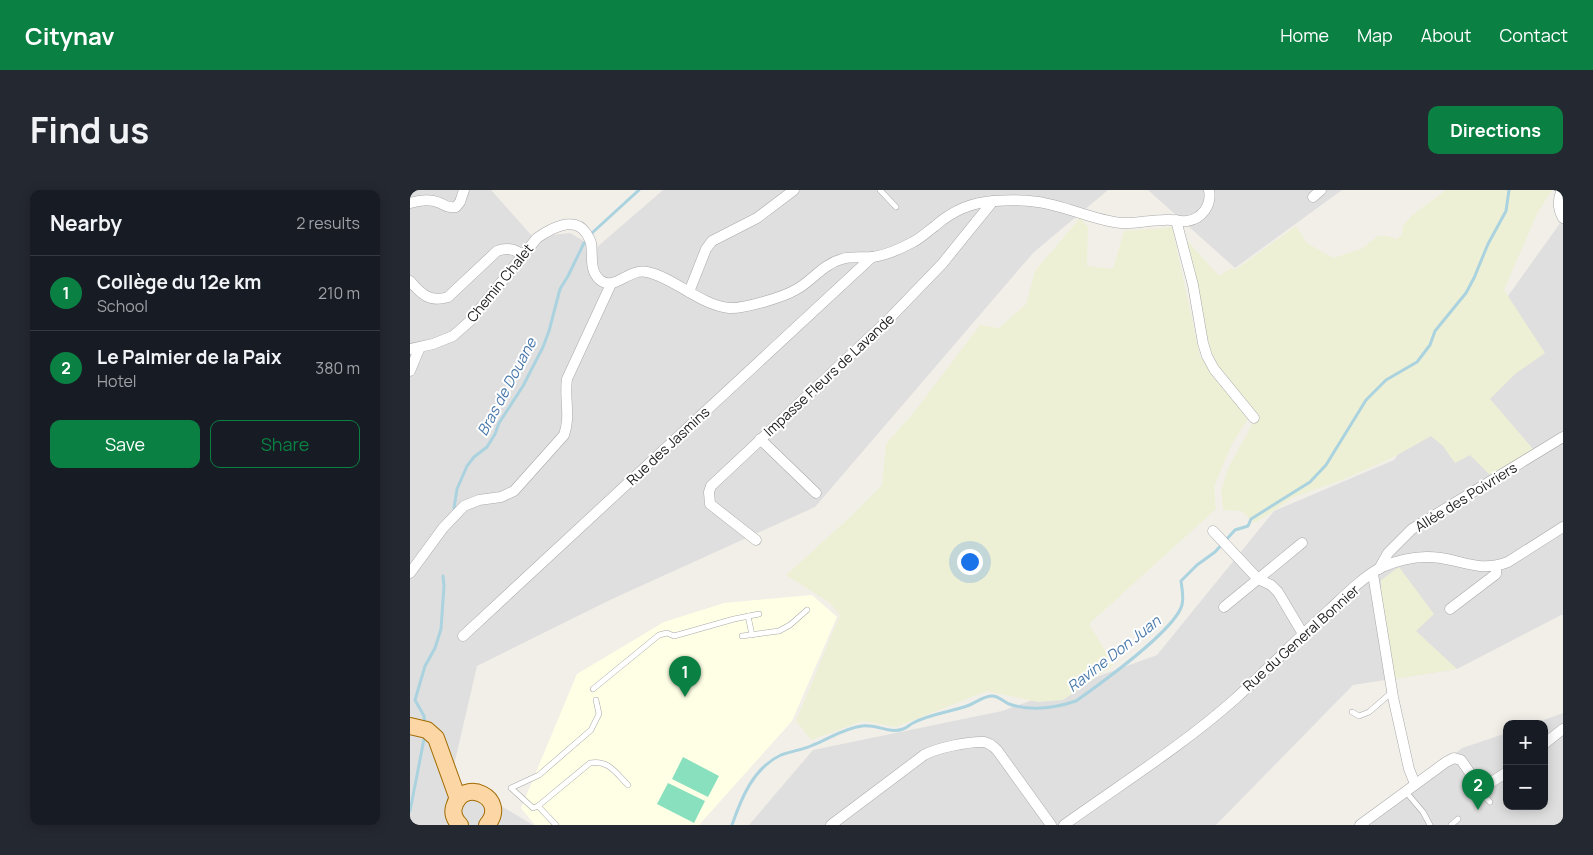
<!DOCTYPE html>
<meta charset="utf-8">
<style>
:root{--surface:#171b24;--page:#242831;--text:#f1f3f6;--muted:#9ea1a6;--line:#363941;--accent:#0b8043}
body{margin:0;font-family:Manrope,sans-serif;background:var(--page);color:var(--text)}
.controls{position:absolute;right:15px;bottom:15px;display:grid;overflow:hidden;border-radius:10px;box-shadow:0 2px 12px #0003}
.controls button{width:45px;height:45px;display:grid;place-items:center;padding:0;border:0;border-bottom:1px solid var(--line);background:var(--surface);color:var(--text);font:25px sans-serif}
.you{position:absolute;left:559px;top:371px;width:18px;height:18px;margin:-12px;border:4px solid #fff;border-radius:50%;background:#1a73e8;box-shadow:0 0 0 8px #1a73e833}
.badge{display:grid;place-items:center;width:32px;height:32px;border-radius:50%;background:var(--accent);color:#fff;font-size:16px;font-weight:700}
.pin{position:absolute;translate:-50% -41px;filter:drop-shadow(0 1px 2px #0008)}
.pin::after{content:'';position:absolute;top:26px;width:18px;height:15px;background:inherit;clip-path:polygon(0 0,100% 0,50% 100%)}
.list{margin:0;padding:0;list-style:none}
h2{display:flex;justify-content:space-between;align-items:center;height:65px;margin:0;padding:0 20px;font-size:21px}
h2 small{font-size:16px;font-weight:400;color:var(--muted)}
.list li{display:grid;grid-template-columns:32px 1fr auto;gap:15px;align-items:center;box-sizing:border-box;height:75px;padding:0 20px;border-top:1px solid var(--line)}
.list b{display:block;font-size:19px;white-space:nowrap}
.list p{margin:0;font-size:16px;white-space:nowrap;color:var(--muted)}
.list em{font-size:16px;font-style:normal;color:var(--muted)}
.actions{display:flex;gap:10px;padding:15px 20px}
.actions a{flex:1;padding:11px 0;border:1px solid var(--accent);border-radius:10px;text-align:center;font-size:18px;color:var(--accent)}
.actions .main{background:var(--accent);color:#fff}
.map{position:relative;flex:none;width:1153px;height:635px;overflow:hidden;border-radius:10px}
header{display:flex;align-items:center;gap:30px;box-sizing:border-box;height:70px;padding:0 25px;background:var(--accent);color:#fff}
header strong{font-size:24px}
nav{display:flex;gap:28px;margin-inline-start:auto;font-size:18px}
.intro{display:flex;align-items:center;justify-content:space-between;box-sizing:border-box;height:120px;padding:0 30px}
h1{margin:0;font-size:35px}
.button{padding:12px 22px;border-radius:10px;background:var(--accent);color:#fff;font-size:18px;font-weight:700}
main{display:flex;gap:30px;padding:0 30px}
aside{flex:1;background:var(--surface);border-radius:10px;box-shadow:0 2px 12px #0003}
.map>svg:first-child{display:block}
</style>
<header>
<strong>Citynav</strong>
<nav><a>Home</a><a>Map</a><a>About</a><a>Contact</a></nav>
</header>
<div class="intro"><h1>Find us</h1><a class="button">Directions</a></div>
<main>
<aside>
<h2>Nearby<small>2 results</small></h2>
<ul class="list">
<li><span class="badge">1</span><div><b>Collège du 12e km</b><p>School</p></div><em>210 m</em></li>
<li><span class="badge">2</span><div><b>Le Palmier de la Paix</b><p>Hotel</p></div><em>380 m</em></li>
</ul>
<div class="actions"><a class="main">Save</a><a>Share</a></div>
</aside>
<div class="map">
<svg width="1153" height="635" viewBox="0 0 1153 635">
<rect width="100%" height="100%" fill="#f2efe9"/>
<g fill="#e0dfdf">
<path d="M0,0H81L123,47L160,43L186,58L253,0H698L623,63L405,317L202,409L67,476L39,597L66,601L123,635H0Z"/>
<path d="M738,0H932L825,78Z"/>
<path d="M1153,29V425H1151L1047,479L943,495L806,635H339L403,560L592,521L747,465L864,321L984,270L1068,148Z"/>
<path d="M1153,523V635H960L990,607L1052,558L1097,543V616H1134V534H1123Z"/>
</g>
<path fill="#ffffe5" d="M402,405L427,427L382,531L289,635H125L111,618L167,484L254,432L314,413Z"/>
<g fill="#eef0d5">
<path d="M1036,0H1142L1127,24L1094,100L1135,163L1105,184L1080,209L1123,259L1080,285L1060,265L1045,273L1033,256L1021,246L982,268L932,290L884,307L845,333L831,321L813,320L811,300L819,276L847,226L806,179L800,165L772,45L809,86L821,78L825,80L886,36L897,53L923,68L951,59L968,46H977L986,49L992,45L993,36L1001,26Z"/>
<path d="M670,28L678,37L677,76L703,79L714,41L762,37L790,166L838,229L822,254L804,296L806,319L679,434L704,475L653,510L628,512L577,501L486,537L453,531L401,550L386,531L430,425L420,413L376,385L438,329L472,295L476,254L505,221L570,135L589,138L616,114L625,81Z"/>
<path d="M989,377L1024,424L1006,441L1047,479L985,489L971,413V390Z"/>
</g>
<g fill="#88e0be">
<path d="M273,567L309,586L298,607L262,589Z"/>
<path d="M258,593L295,611L284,633L247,614Z"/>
</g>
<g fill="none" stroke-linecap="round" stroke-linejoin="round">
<g stroke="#aad3df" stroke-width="3">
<path d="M182,43L229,0"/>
<path d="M44,318L47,299L57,276L64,267L77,257L85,244L89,233L113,196L133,157L139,141L150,99L158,86L174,53"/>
<path d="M15,535L14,526L5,510L15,476L25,458L31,439L34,396L33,386"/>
<path d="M0,621L15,544"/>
<path d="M322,635C331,609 343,578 371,565C381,561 393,560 403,555C420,548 435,538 452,536C467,534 479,544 493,539C497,538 499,535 503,533C519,524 540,522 557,516C566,513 573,506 582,506C589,506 592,511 599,514C620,521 645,518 666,511C690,494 765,440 772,415C774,407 772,399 771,391L787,375L805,362L825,340L838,336L841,329L900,292L916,275L956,210L976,190L1007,172L1020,155L1025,141L1056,103L1064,88L1078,54L1096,21L1099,0"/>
</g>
<defs>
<g id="lane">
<path d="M470,0L486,17"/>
<path d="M338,426L342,445"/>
<path d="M332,446L369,441L380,435L397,420"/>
<path d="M183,499L249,445L257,443L264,446L324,429L349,424"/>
<path d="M186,510L189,524L181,540L129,585L101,598L123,618L128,616L180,573C199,570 205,582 218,595"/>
<path d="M942,522L949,526L959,522L982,502"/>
<path d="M1071,599L1076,608L1080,612"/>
<path d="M996,602L1013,622L1020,635"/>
<path d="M128,616L146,635"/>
<path d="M1041,635L1048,629"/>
</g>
<g id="street">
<path d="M1152,0C1147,10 1148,19 1153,28"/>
<path d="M903,7L911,0"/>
<path d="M0,13C9,10 21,9 30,13C36,16 39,18 46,17L50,12L54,0"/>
<path d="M766,30L783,95L793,153L797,166L804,179L844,228"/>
<path d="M0,91C11,104 20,113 38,107L87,61C97,57 104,59 113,65"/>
<path d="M279,102L296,59L302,51L347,28L384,0"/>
<path d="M0,159L23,154L43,146L60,131L127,48C140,39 164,25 176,43C178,46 180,49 181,53C183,65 179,81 190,90C205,102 218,78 237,82C265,88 290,115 319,118C334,119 374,107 387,99C403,90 413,74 432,69C441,66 453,68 463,67C477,65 490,59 503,52C511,48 518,41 525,36C542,21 561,12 585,11C598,10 614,10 628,12C656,16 683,30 711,33C725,34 740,30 754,30C761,29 770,32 777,31C792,29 802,15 799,0"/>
<path d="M0,181L10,157"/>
<path d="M350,249L406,303"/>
<path d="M803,341L848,389L861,395L868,402L893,444"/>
<path d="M346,350L300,314L299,302L301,296L477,131L532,74L583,11"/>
<path d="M969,379L978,363L1002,339L1153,247"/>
<path d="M0,383L33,338L54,316L69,310L91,307L104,301L154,245C161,226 154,208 157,189L201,94"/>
<path d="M963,384L983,507L999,579L1005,594"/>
<path d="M814,417L892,353"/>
<path d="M1040,419L1086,384V376"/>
<path d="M53,446L462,67"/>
<path d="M1134,554L1153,539"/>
<path d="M421,635L514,565C527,558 559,551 574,552C579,553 583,556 587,560L641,635"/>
<path d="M654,635C711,594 772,556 825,509C857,480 887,449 919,420C933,407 955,385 972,377C990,369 1011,365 1031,368C1056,372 1072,382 1098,372L1153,337"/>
<path d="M950,635L1036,572L1044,568L1051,570L1071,599L1097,582"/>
</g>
<g id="primary">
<path d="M0,536L17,540L26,548L48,609"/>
<path d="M50,635C45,630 42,624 44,617C52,586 100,608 77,635"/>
</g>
</defs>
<use href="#lane" stroke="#a9a9a9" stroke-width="6"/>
<use href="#street" stroke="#a9a9a9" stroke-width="11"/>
<use href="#primary" stroke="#a06b00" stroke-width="18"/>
<use href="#lane" stroke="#fff" stroke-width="5"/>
<use href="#street" stroke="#fff" stroke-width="10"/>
<use href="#primary" stroke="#fcd6a4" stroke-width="16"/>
</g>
<g text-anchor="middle" stroke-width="4" stroke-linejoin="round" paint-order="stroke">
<g font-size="14" fill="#222" stroke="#fff">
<text transform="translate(90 93) rotate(-51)" y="5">Chemin Chalet</text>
<text transform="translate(419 185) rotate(-43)" y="5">Impasse Fleurs de Lavande</text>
<text transform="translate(258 256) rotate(-43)" y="5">Rue des Jasmins</text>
<text transform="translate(1056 307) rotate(-32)" y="5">Allée des Poivriers</text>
<text transform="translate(891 448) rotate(-42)" y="5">Rue du General Bonnier</text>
</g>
<g font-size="15" font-style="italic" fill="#4a7aab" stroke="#fff">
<text transform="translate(97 197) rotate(-62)" y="5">Bras de Douane</text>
<text transform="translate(704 464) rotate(-38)" y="5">Ravine Don Juan</text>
</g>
</g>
</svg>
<div class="controls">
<button>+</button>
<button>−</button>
</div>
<div class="you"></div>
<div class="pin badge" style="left:275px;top:507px">1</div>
<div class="pin badge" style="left:1068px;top:620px">2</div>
</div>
</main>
